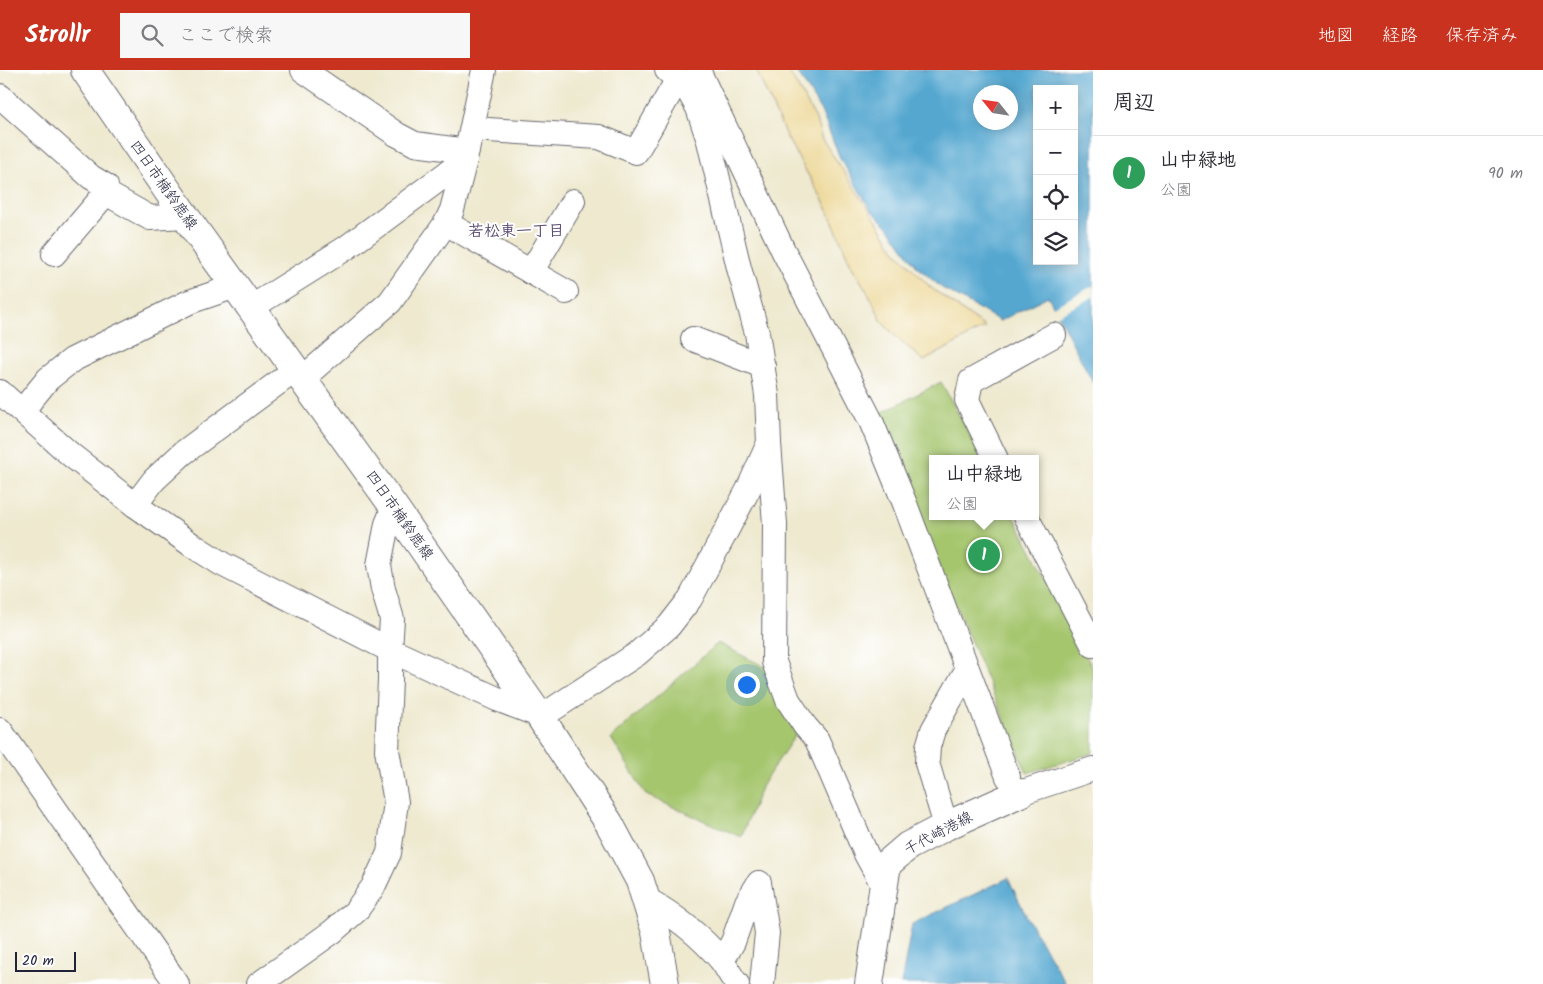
<!DOCTYPE html>
<html lang="ja">
<meta charset="utf-8">
<style>
:root{--surface:#fff;--page:#f7f7f7;--text:#2b2b33;--muted:#7c7c81;--line:#e1e1e2;--accent:#c8321e}
body{margin:0;font-family:Kalam,"Klee One",sans-serif;background:var(--page);color:var(--text)}
.controls{position:absolute;right:15px;top:15px;display:grid;overflow:hidden;border-radius:0px;box-shadow:0 2px 12px #0003}
.controls button{width:45px;height:45px;display:grid;place-items:center;padding:0;border:0;border-bottom:1px solid var(--line);background:var(--surface);color:var(--text);font:25px sans-serif}
.compass{position:absolute;left:973px;top:15px;width:45px;height:45px;border-radius:50%;background:var(--surface);box-shadow:0 2px 12px #0003;rotate:300deg}
.scale{position:absolute;left:15px;bottom:12px;width:61px;box-sizing:border-box;padding-left:5px;border:2px solid #22223b;border-top:0;font-size:14px;line-height:18px;white-space:nowrap;color:#22223b;-webkit-text-stroke:4px #fff;paint-order:stroke}
.you{position:absolute;left:746px;top:614px;width:18px;height:18px;margin:-12px;border:4px solid #fff;border-radius:50%;background:#1a73e8;box-shadow:0 0 0 8px #1a73e833}
.badge{display:grid;place-items:center;width:32px;height:32px;border-radius:50%;background:var(--accent);color:#fff;font-size:16px;font-weight:700}
.pin{position:absolute;translate:-50% -50%;border:2px solid #fff;box-shadow:0 1px 5px #0006}
.popup{position:absolute;left:929px;top:385px;width:110px;height:65px;box-sizing:border-box;display:grid;place-content:center;border-radius:0px;background:var(--surface);filter:drop-shadow(0 1px 4px #0005);font-size:16px;white-space:nowrap;color:var(--muted)}
.popup b{font-size:19px;color:var(--text)}
.popup::after{content:'';position:absolute;left:50%;top:100%;margin-left:-10px;border:10px solid transparent;border-top-color:var(--surface)}
.list{margin:0;padding:0;list-style:none}
h2{display:flex;justify-content:space-between;align-items:center;height:65px;margin:0;padding:0 20px;font-size:21px}
h2 small{font-size:16px;font-weight:400;color:var(--muted)}
.list li{display:grid;grid-template-columns:32px 1fr auto;gap:15px;align-items:center;box-sizing:border-box;height:75px;padding:0 20px;border-top:1px solid var(--line)}
.list b{display:block;font-size:19px;white-space:nowrap}
.list p{margin:0;font-size:16px;white-space:nowrap;color:var(--muted)}
.list em{font-size:16px;font-style:normal;color:var(--muted)}
.icon{flex:none;width:28px;height:28px;fill:none;stroke:currentColor;stroke-width:2;stroke-linecap:round;stroke-linejoin:round}
.map{position:relative;flex:none;width:1093px;height:914px;overflow:hidden}
header{display:flex;align-items:center;gap:30px;box-sizing:border-box;height:70px;padding:0 25px;background:var(--accent);color:#fff}
header strong{font-size:24px}
nav{display:flex;gap:28px;margin-inline-start:auto;font-size:18px}
.search{width:350px;height:45px;background:var(--page);display:flex;align-items:center;gap:12px;box-sizing:border-box;padding:0 18px;border-radius:0px;color:var(--muted);font-size:19px}
main{display:flex}
aside{flex:1;background:var(--surface)}
.map>svg:first-child{display:block}
</style>
<header>
<strong>Strollr</strong>
<div class="search"><svg class="icon" aria-label="search" viewBox="0 0 24 24"><circle cx="10" cy="10" r="6"/><path d="M15 15l6 6"/></svg>ここで検索</div>
<nav><a>地図</a><a>経路</a><a>保存済み</a></nav>
</header>
<main>
<div class="map">
<svg width="1093" height="914" viewBox="0 0 1093 914">
<rect width="100%" height="100%" fill="#fff"/>
<filter id="ink" filterUnits="userSpaceOnUse"><feTurbulence type="fractalNoise" baseFrequency=".02" numOctaves="2"/><feDisplacementMap in="SourceGraphic" scale="10" xChannelSelector="R" yChannelSelector="G"/><feConvolveMatrix kernelMatrix="1 2 1 2 8 2 1 2 1" color-interpolation-filters="sRGB"/></filter>
<filter id="wash" filterUnits="userSpaceOnUse"><feTurbulence type="fractalNoise" baseFrequency=".0096" numOctaves="4" result="noise"/><feDisplacementMap in="SourceGraphic" scale="20" xChannelSelector="R" yChannelSelector="G"/><feGaussianBlur stdDeviation="1.12" result="paint"/><feColorMatrix in="noise" values="0 0 0 0 0 0 0 0 0 0 0 0 0 0 0 0 0 1.4 0 .05"/><feComposite in="paint" operator="in"/></filter>
<g filter="url(#wash)">
<rect width="100%" height="100%" fill="#eee9cf"/>
<g fill="#a6c66e" stroke="#647454">
<path d="M941,312L983,389H933V446H1014L1093,599V683L1027,703L919,450L879,344Z"/>
<path d="M718,573L767,598L796,664L762,715L741,767L646,725L611,668Z"/>
</g>
<path fill="#eeda9e" stroke="#887e6c" d="M756,0H788L815,47L822,69L880,156L894,179L930,217L985,257L924,291L896,267L882,252L871,228L851,195L827,138L786,66Z"/>
<g fill="#55a7d0" stroke="#3c6486" fill-rule="evenodd">
<path d="M796,0H1093V313L1048,226L1000,251L942,218L917,197L889,158L871,140L840,88L821,41ZM1037,19H1074V191H1037ZM981,22H1011V52H981Z"/>
<path d="M1008,808L1028,849L1066,914H901L912,854Z"/>
</g>
<path fill="#eee9cf" d="M1093,216V227L1056,246L1051,238Z"/>
</g>
<g filter="url(#ink)">
<g fill="none" stroke-linecap="round" stroke-linejoin="round">
<defs>
<g id="minor">
<path d="M303,0L396,64L415,74L467,81"/>
<path d="M667,0L687,18L698,38L709,71L739,198L757,263L767,325L769,373L775,454L774,592L788,630L805,656L817,670L866,784L884,817"/>
<path d="M698,0L783,180L871,351L905,434L1008,707"/>
<path d="M0,26L91,107L106,116V123"/>
<path d="M472,59L599,67L636,82L678,9"/>
<path d="M446,153L566,222"/>
<path d="M54,184L106,123L150,148L185,146"/>
<path d="M531,202L573,131"/>
<path d="M252,237L346,178L465,90"/>
<path d="M693,269L763,296"/>
<path d="M302,309L390,232L446,153L452,140L465,90L484,0"/>
<path d="M0,322L71,385L135,435L192,475L222,494L390,580L497,629L539,645L550,641L637,584L669,556L690,529L748,420L769,373"/>
<path d="M22,341L48,309L72,290L189,232L236,216"/>
<path d="M996,389L967,330L971,311L1054,265"/>
<path d="M135,435L154,410L183,383L295,300"/>
<path d="M1026,446L1093,575"/>
<path d="M0,660L177,914"/>
<path d="M1020,723L1093,699"/>
<path d="M946,756L927,693L928,677L933,660L967,600"/>
<path d="M759,813L767,863L762,914"/>
<path d="M646,829C674,845 701,866 722,891C727,898 731,907 737,914"/>
<path d="M722,891L733,872L747,832L759,813"/>
<path d="M259,914L332,862L356,841L373,817L389,783L396,732L387,680L390,610V580L392,549L383,519L379,495L387,454L394,437"/>
</g>
<g id="major">
<path d="M85,0L185,146L394,437L539,645L609,753L640,811L656,862L665,914"/>
<path d="M869,914L887,794L908,776L946,756L1020,723"/>
</g>
</defs>
<use href="#minor" stroke="#69686f" stroke-width="26"/>
<use href="#major" stroke="#69686f" stroke-width="30"/>
<use href="#minor" stroke="#fff" stroke-width="24"/>
<use href="#major" stroke="#fff" stroke-width="28"/>
</g>
</g>
<g text-anchor="middle" stroke-width="4" stroke-linejoin="round" paint-order="stroke">
<g font-size="15" fill="#22223b" stroke="#fff">
<text transform="translate(164 115) rotate(55)" y="5">四日市楠鈴鹿線</text>
<text transform="translate(400 445) rotate(55)" y="5">四日市楠鈴鹿線</text>
<text transform="translate(938 763) rotate(-28)" y="5">千代崎港線</text>
</g>
<g font-size="16" font-weight="bold" fill="#594b6f" stroke="#fff">
<text x="516" y="166">若松東一丁目</text>
</g>
</g>
</svg>
<div class="controls">
<button>+</button>
<button>−</button>
<button><svg class="icon" aria-label="locate" viewBox="0 0 24 24"><circle cx="12" cy="12" r="6"/><path d="M12 2v4M12 18v4M2 12h4M18 12h4"/></svg></button>
<button><svg class="icon" aria-label="layers" viewBox="0 0 24 24"><path d="M12 4l9 5-9 5-9-5zM3 14l9 5 9-5"/></svg></button>
</div>
<svg class="compass" viewBox="-18 -18 36 36"><path d="M0-13l5 13h-10z" fill="#e53935"/><path d="M0 13l5-13h-10z" fill="#7c7c81"/></svg>
<div class="scale">20 m</div>
<div class="you"></div>
<div class="pin badge" style="left:984px;top:485px;background:#2e9e5b">1</div>
<div class="popup"><b>山中緑地</b>公園</div>
</div>
<aside>
<h2>周辺<small></small></h2>
<ul class="list">
<li><span class="badge" style="background:#2e9e5b">1</span><div><b>山中緑地</b><p>公園</p></div><em>90 m</em></li>
</ul>
</aside>
</main>
